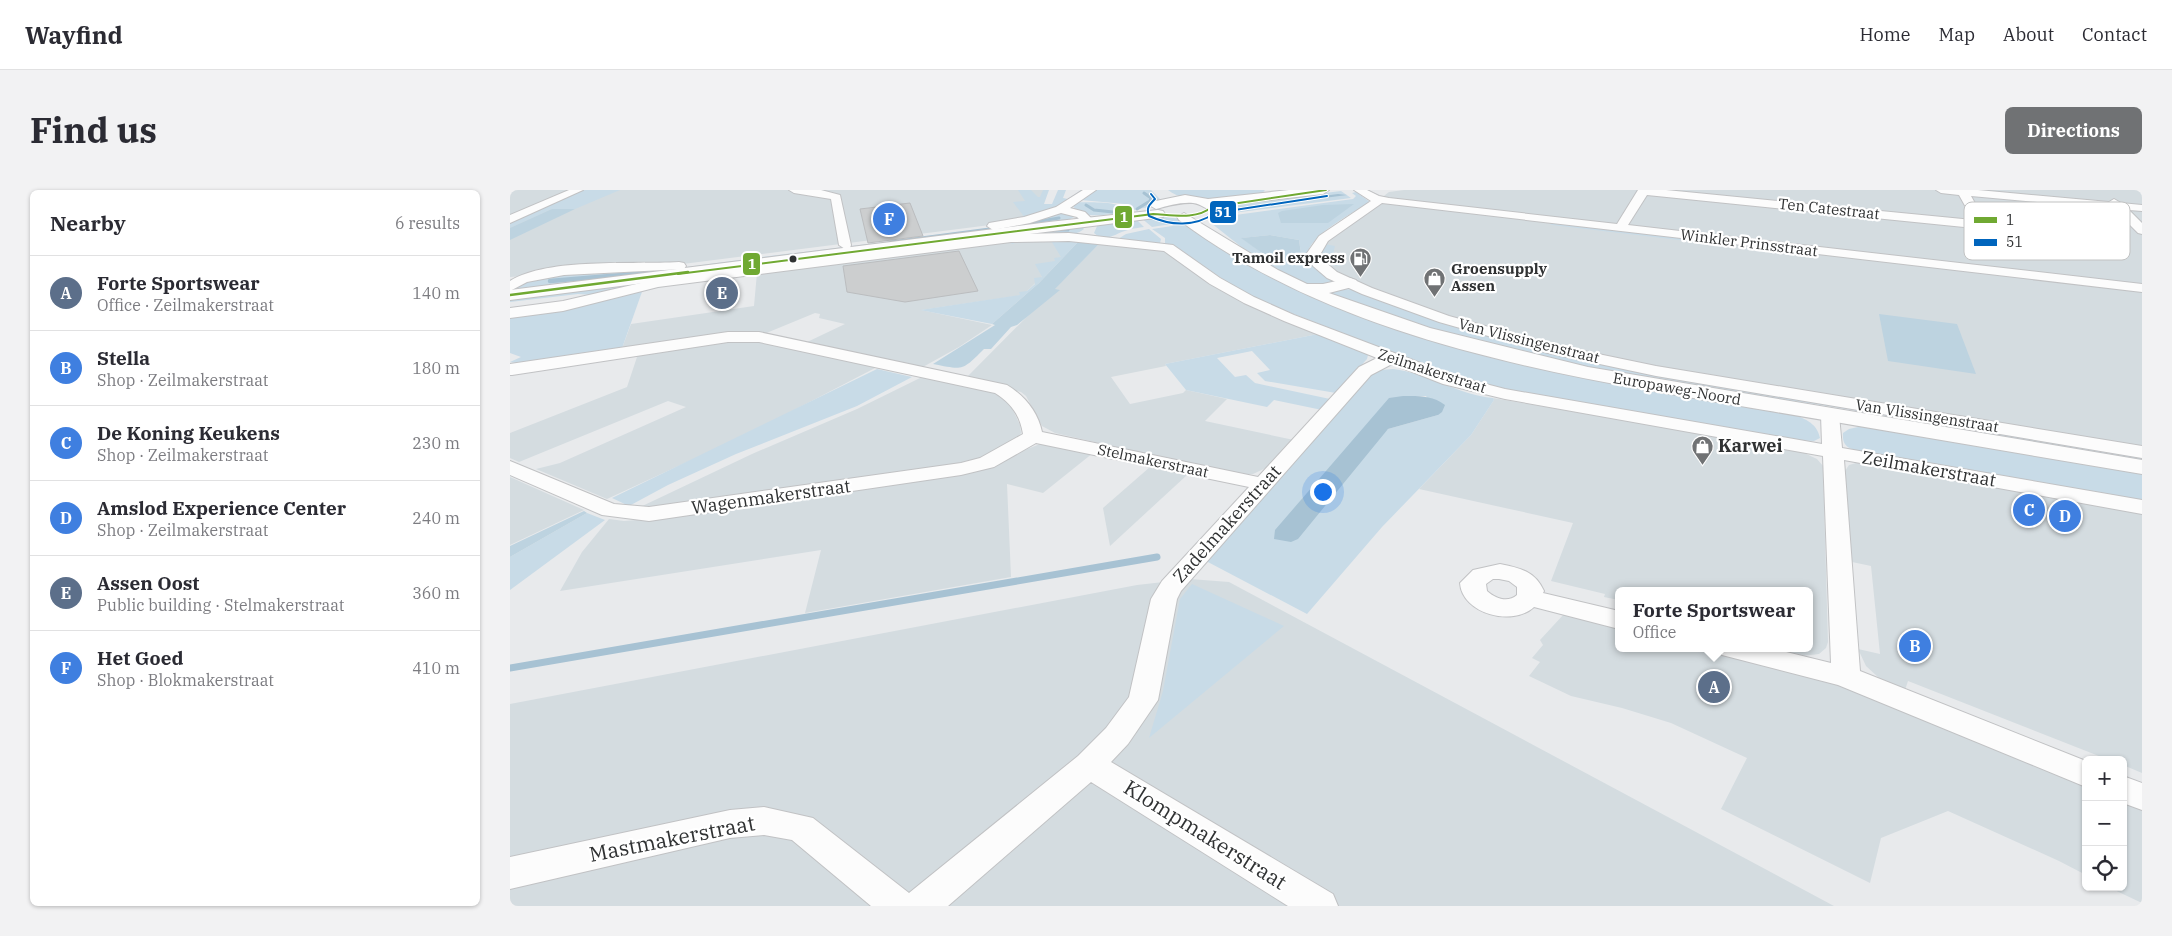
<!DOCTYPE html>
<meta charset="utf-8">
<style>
:root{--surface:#fff;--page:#f2f2f3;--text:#2b2b33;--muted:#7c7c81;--line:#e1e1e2;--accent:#707274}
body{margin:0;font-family:"IBM Plex Serif",serif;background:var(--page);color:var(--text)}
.controls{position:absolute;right:15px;bottom:15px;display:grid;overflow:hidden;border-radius:8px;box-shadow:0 1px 4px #0004}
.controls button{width:45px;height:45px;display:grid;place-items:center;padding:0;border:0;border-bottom:1px solid var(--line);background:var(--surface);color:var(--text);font:25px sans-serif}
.you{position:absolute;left:812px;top:301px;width:18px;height:18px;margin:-12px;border:4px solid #fff;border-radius:50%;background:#1a73e8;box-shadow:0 0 0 8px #1a73e833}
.badge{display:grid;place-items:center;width:32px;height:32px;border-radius:50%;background:var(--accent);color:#fff;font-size:16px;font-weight:700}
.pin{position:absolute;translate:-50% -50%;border:2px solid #fff;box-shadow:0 1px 5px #0006}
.popup{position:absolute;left:1105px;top:397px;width:198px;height:65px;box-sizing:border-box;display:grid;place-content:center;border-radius:8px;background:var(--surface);filter:drop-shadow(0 1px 4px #0005);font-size:16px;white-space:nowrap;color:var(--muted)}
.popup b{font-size:19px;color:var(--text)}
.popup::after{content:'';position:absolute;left:50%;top:100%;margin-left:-10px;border:10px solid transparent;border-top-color:var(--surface)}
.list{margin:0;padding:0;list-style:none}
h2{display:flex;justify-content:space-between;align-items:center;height:65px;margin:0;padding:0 20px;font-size:21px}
h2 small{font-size:16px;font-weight:400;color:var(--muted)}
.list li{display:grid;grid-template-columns:32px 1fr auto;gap:15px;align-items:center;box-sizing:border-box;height:75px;padding:0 20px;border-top:1px solid var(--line)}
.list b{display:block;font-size:19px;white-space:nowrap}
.list p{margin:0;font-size:16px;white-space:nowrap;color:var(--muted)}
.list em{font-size:16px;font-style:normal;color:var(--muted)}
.icon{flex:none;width:28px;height:28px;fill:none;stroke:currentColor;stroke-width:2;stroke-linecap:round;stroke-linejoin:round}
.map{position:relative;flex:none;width:1632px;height:716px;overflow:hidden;border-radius:8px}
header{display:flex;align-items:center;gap:30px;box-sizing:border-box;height:70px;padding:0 25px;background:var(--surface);border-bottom:1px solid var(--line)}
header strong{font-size:24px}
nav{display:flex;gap:28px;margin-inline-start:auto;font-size:18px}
.intro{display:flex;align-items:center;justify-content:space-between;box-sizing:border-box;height:120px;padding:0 30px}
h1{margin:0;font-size:35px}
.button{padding:12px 22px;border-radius:8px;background:var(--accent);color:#fff;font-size:18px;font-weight:700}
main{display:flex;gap:30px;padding:0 30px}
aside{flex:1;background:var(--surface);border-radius:8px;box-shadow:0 1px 4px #0004}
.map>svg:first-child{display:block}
</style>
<header>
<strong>Wayfind</strong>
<nav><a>Home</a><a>Map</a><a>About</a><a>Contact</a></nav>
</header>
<div class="intro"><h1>Find us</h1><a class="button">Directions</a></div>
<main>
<aside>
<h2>Nearby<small>6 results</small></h2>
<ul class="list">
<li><span class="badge" style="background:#5c6f8a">A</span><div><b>Forte Sportswear</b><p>Office · Zeilmakerstraat</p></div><em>140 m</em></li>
<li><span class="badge" style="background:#3f7fe0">B</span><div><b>Stella</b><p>Shop · Zeilmakerstraat</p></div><em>180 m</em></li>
<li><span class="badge" style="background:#3f7fe0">C</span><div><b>De Koning Keukens</b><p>Shop · Zeilmakerstraat</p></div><em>230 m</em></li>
<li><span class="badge" style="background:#3f7fe0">D</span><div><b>Amslod Experience Center</b><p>Shop · Zeilmakerstraat</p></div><em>240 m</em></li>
<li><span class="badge" style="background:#5c6f8a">E</span><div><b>Assen Oost</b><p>Public building · Stelmakerstraat</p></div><em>360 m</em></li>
<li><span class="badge" style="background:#3f7fe0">F</span><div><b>Het Goed</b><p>Shop · Blokmakerstraat</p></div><em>410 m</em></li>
</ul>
</aside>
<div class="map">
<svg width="1632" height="716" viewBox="0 0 1632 716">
<rect width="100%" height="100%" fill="#e8eaec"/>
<g fill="#d4dce0">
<path d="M0,0H537L531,23L488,34L149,77L0,87Z"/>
<path d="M894,0H1632V262L1146,181L969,140L822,85L805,59L879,2Z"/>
<path d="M540,48L552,67L513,105L411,120L482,135L449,157L411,178L295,153L335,134L309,128L310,124L305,123L254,144L111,161L121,134L244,116L247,83L481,52Z"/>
<path d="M591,52L656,61L767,127L808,144L655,174L656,176L601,187L620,214L673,203L676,200L717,209L695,231L784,250L760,276L743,284H725L545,243L532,236L516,206L511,202L456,188Z"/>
<path d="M240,149L367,177L244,241L97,309L26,279L50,273L176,217L158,211L9,272L0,268V243L117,197L128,164L218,150Z"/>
<path d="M412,187L489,204L499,212L510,235L511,243L507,248L465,271L126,319L242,264L347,219Z"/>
<path d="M983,208L1288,260L1307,269L1313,276L1318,452L1316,458L1309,464L1292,466L1255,458H1299V401H1109V410L1094,407L1095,404L1041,391L1063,333L909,299L961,245L984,210Z"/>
<path d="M530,254H537L583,263L533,303L497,294L501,387L295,423L311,360L50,401L72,362L99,329L114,331L139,329L454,284Z"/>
<path d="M1346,273H1356L1632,323V583L1613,575V570H1599L1398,491L1394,503L1369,488L1356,476L1348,459L1370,464L1361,376L1342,372L1335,281L1339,275Z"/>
<path d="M640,277L677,285L600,356L593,318Z"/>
<path d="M0,287L74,320L0,355Z"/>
<path d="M680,389L719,392L1324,716H0V514L627,395Z"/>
<path d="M1054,424L1109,438V458H1189L1317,491L1576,595V685L1549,671L1438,621L1371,648L1360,693L1211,619L1237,568L1161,533L1112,518L1061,506L1019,486L1030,472L1022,468L1033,455L1030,450Z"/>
<path d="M1613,611L1632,618V713L1598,697H1613Z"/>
</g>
<g fill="#c8dbe7" fill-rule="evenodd">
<path d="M75,0H110L65,19H42L0,38V32Z"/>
<path d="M508,0H521L528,7H530L533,0H539L534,14H542L548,0H556L553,8L558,9L571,0H576L548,17L515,28L503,12L515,11Z"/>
<path d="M586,0H641L650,9L639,17L623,20L615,14L571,10Z"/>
<path d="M658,0H754L755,1L749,4C723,9 680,17 658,0Z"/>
<path d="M831,1L841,8L715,24L700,29L694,27L707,18L718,15Z"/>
<path d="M846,2L860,12C846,21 791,49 798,69C801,79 816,86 825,91L820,95C813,95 807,95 800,94C769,90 726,52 701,33H705L702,30L718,26L843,9L846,6L842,3ZM760,45L789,50L792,70L767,74L732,48Z"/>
<path d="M567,12C583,13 607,10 618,21C605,23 574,32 563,16Z"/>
<path d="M554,23L564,27L558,30L286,65V63L484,38Z"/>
<path d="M645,26L672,29L674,32L642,37L630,27Z"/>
<path d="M625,28L634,37C629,38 623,38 618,40C605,43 596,54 584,43L588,34Z"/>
<path d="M1042,32L1212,52L1203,54L1042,35L1040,34Z"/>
<path d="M676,34L742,77L793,103L852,126L1279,223C1293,228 1307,232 1310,248L1304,251L1281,250L997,199L948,188L753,112L717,92L668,58L655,55V48L642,39Z"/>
<path d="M572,37L574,39C564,48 542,44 529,44L83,105L68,104L0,112V110Z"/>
<path d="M639,39L651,49L650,53L608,49L616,44Z"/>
<path d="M530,48L589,54L568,52L529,93L482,134L410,120L510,105L509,102L517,101L525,94L524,88L532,87L525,74L545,71L544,68L551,67L540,49L504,52L505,53L502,54L500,51Z"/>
<path d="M814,54L825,56C822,65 825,69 831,76L817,75L811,65Z"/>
<path d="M283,63V67L11,99L7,97L11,93L48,84L146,81Z"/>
<path d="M133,99L111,161L6,173L0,172L11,167L0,163V127Z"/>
<path d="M835,99L846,100L1017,156L1632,266V273L1456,239L1311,215L1123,188L935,145L815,103Z"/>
<path d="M808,144L852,161L858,165L857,169L826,203L755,191L747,183L760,180L742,161L707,168L725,187L736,185L745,193L820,209L812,220L764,210L757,217L676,200L655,174Z"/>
<path d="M367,179L402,187L347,216L226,264L158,295L119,316L102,308Z"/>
<path d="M883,179C918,183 948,205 983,208L984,210L961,245L872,337L797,424L696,371L859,186L870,180ZM893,206H916L928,225L878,239L789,314L792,309Z"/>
<path d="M1348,237H1360L1632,282V312L1350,262C1339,258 1332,257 1333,243L1339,239Z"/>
<path d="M77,323L95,330L0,400V367Z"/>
<path d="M682,394L774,436L639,548L653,501L670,409Z"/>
</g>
<g fill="#bdd3e0">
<path d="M844,14L818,33H771L768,23L772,21L813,15Z"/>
<path d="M42,19H65L0,50V38Z"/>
<path d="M760,45L789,50L792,70L767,74L731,48Z"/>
<path d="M568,52L589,54L545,99L550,100L507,135L501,137L481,159H474C452,181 454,180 423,174L485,135L482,134L529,93Z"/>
<path d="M1369,124L1447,134L1466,184L1378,171Z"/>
<path d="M74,321L77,323L0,367V356Z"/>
</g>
<g fill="#a7c2d3">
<path d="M828,4L837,5L721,20L714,19Z"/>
<path d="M893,206C908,206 922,205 935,215L932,222L928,225L878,239L788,349L781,352L764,349L765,340L879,208Z"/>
</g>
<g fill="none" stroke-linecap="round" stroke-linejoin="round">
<g stroke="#a7c2d3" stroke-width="3">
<path d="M576,15L584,20L603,22"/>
<path d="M627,19L640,11L641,8L634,3"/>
<path d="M507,35L549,28"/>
<path d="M546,40H558"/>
<path d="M381,52L487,38"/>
<path d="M130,84L136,83"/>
</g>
<path stroke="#a7c2d3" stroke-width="4.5" d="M40,91L136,83"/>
<path stroke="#a7c2d3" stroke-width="7" d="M0,478L647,367"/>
</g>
<g fill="#cccecf" stroke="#bbbdbf">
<path d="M400,13L413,46L358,53L350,19Z"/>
<path d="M449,61L468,101L395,112L337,102L333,76Z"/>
</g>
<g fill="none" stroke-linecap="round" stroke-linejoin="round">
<defs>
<g id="street">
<path d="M59,0H73L0,33V25Z"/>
<path d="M279,0H311L330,5L341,55L340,58L335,59L329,55L321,9L284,3Z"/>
<path d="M573,0H586L560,18L575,22L582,29L580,32H572L567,27L551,23L520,33L483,40L477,36L479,33L514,27L546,17Z"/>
<path d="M844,0H857L869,6L879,8L1107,34L1128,0H1156L1463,30L1449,5L1431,3L1426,0H1468L1599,12L1604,9L1611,13L1632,15V21L1619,20L1632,33V44L1628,43L1604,19L1461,6L1476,33L1474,36L1464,38L1137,5L1118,35L1632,94V102L872,13L818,51L811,63L814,71L827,82L862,98L939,126L1040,154L1146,176L1632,256V268L1146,186L1038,163L929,132L852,104L817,88L803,76L797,63L809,46L861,11Z"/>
<path d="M559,43L663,55L710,88L744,107L784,125L945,186L995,199L1312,254L1311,225L1313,221L1320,219L1327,221L1329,225L1332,258L1632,310V324L1334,270L1350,481L1576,571V597L1328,495L1212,465L1208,458H1260L1321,473L1313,266L995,209L933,194L882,174L861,185L671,401L667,409L648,510L618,554L601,572L823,704L828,716H778L581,592L438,716H361L282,650L254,645L220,648L0,699V667L220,620L254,617L303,628L399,703L568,566L596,538L619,507L641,409L652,391L739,297L526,253L484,277L451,285L139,331L92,325L0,285V271L104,314L139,317L451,273L470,268L513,244C510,225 501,213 485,203L249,152H218L2,185H0V174L218,142H249L497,195C515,206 528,222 532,242L748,287L849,177L867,168L774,131L734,113L700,94L654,61L559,51L501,52L148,97L53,121L0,128V118L53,111L148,89L501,44Z"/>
<path d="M169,72L174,73L176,76L174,79L54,85L17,92L0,101V91C39,67 123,75 169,72Z"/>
<path d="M990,374C1010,378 1025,381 1034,401L1033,403L1109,421V439L1024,417C1003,437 952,424 950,393L963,380ZM989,389L999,391L1007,397V405C998,413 986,409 977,401L976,394L983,389Z"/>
<path d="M1613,586L1632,593V620L1613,613Z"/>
</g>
<g id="secondary">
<path d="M779,0H819L813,4L708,16L707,20C697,22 693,14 683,13C670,12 658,16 646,19L639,15L641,12L675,5L698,9Z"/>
<path d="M648,20L653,21L655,24L653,27L0,110V100L539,32Z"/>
<path d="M674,23L768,80L797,94H813L840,88L846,90L848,93L846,96L819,103L920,138L1078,177L1632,270V284C1506,263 1380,241 1254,220C1054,186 835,154 669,30L667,27Z"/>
</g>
</defs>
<use href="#street" stroke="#c1c2c4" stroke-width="2"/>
<use href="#secondary" stroke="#c1c2c4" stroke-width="2"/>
<use href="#street" fill="#fcfcfc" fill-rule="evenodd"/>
<use href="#secondary" fill="#fcfcfc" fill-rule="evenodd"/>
<defs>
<path id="bus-1-far1" d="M168,84L643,24C663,25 686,30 702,17L816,0"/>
<path id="bus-1" d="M0,105L178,82"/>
<path id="bus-2" d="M641,4L645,9C639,15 636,18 639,26C661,36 685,37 705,23L817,6"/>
</defs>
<use href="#bus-1-far1" stroke="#fff" stroke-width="4"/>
<use href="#bus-1" stroke="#fff" stroke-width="5"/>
<use href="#bus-2" stroke="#fff" stroke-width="4"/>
<use href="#bus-1-far1" stroke="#70a932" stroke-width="2"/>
<use href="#bus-1" stroke="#70a932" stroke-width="2.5"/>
<use href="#bus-2" stroke="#0065bd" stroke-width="2"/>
</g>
<defs>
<symbol id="fuel-pin" viewBox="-11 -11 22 30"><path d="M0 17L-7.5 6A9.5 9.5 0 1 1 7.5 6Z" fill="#707274" stroke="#fff"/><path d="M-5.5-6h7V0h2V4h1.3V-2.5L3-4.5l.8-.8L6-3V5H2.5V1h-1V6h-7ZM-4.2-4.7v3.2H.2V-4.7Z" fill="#fff"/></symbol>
<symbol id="shop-pin" viewBox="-11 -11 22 30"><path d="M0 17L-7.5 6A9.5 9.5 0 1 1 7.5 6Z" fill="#707274" stroke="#fff"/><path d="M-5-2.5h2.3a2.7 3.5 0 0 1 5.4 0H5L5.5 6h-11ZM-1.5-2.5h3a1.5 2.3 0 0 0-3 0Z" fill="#fff"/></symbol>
</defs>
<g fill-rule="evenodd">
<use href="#fuel-pin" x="838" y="56" width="25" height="34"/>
<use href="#shop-pin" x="912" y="76" width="25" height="34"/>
<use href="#shop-pin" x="1180" y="244" width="25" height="34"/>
</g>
<circle fill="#303233" stroke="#fff" stroke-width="2" cx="283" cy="69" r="4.5"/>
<g text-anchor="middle" stroke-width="4.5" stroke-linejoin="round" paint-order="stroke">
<g font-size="15" fill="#303233" stroke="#fff">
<text transform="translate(1319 19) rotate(6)" y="5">Ten Catestraat</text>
<text transform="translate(1239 53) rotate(7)" y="5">Winkler Prinsstraat</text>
<text transform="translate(1019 151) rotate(14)" y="5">Van Vlissingenstraat</text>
<text transform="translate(922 181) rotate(18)" y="5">Zeilmakerstraat</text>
<text transform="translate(1167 199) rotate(10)" y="5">Europaweg-Noord</text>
<text transform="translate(1417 226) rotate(9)" y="5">Van Vlissingenstraat</text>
<text transform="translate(643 271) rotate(12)" y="5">Stelmakerstraat</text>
</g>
<g font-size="15" font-weight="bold" fill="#303233" stroke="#fff" text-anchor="end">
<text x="835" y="73">Tamoil express</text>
<text x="941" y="84" text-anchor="start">Groensupply<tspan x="941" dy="17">Assen</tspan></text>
</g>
<g font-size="18" font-weight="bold" fill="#303233" stroke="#fff" text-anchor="start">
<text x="1208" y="262">Karwei</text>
</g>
<g font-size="18" fill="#303233" stroke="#fff">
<text transform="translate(1419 279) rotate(10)" y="6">Zeilmakerstraat</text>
<text transform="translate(261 307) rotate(-8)" y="6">Wagenmakerstraat</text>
<text transform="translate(717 334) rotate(-48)" y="6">Zadelmakerstraat</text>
</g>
<g font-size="21" fill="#303233" stroke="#fff">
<text transform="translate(695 645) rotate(32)" y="7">Klompmakerstraat</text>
<text transform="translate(162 649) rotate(-11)" y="7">Mastmakerstraat</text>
</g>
</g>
<rect x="1454" y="12" width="166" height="58" rx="8" fill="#fff" stroke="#c1c2c2" stroke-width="1"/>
<rect x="1464" y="27" width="23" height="6" fill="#70a932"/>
<rect x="1464" y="49" width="23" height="7" fill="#0065bd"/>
<g font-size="14" fill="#303233">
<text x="1496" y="35">1</text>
<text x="1496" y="57">51</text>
</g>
<g stroke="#fff" stroke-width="2">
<rect x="699" y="10" width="28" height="24" rx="5" fill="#0065bd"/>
<rect x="604" y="15" width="19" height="24" rx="5" fill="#70a932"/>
<rect x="232" y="62" width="19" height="24" rx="5" fill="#70a932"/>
</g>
<g font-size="14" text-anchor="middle" font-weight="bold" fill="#fff">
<text x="713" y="27">51</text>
<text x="614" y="32">1</text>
<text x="242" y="79">1</text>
</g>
</svg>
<div class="controls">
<button>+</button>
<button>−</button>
<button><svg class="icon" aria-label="locate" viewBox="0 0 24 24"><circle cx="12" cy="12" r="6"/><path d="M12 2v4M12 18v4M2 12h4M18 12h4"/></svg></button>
</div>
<div class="you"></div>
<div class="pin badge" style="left:1204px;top:497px;background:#5c6f8a">A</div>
<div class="popup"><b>Forte Sportswear</b>Office</div>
<div class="pin badge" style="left:1405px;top:456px;background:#3f7fe0">B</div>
<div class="pin badge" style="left:1519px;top:320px;background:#3f7fe0">C</div>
<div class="pin badge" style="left:1555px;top:326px;background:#3f7fe0">D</div>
<div class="pin badge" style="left:212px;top:103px;background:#5c6f8a">E</div>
<div class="pin badge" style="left:379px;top:29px;background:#3f7fe0">F</div>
</div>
</main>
